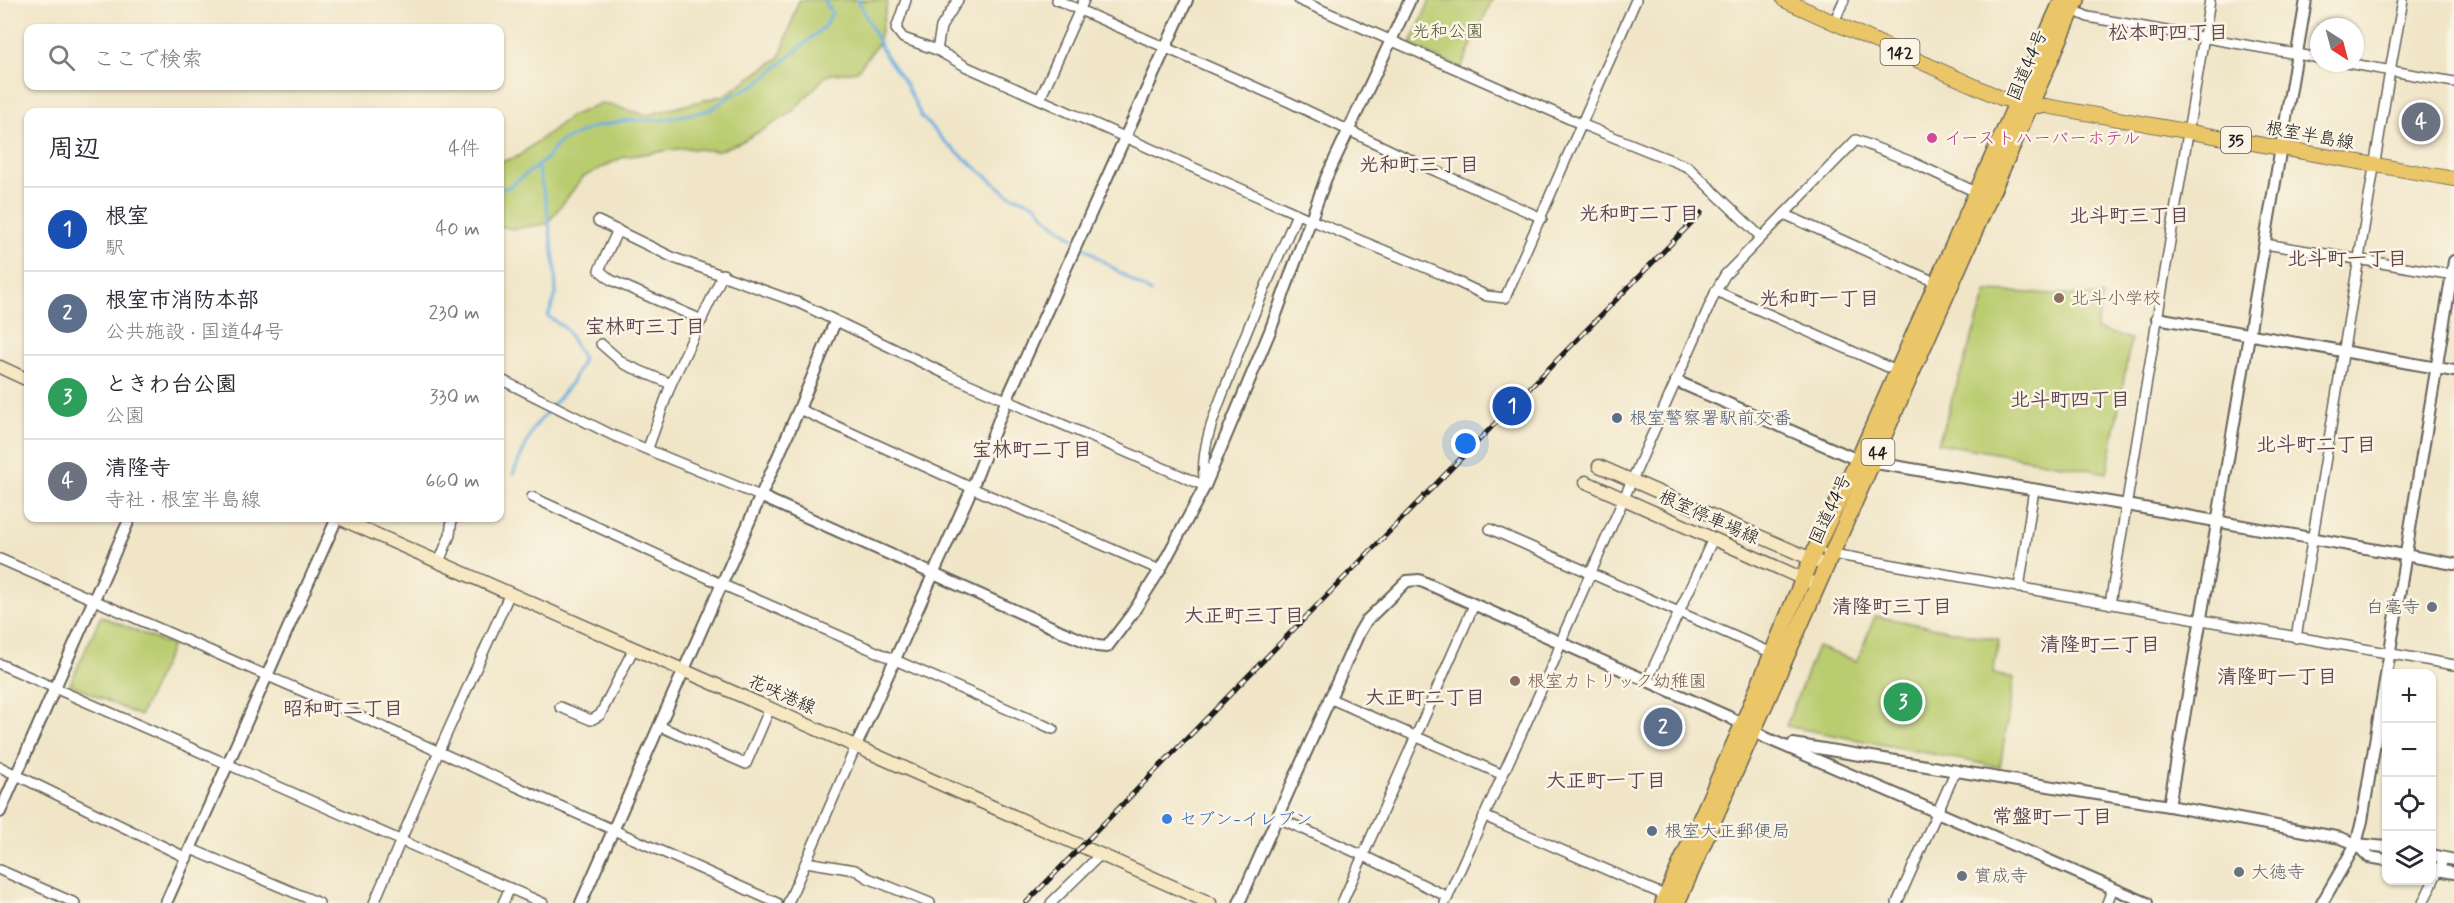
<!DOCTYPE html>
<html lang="ja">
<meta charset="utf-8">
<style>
:root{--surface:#fff;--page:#f2f2f3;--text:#2b2b33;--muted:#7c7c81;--line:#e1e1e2;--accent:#0f766e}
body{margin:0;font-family:Mynerve,"Klee One",sans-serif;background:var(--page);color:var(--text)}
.controls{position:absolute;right:18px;bottom:18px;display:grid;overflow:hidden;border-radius:12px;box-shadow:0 2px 4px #0004}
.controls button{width:54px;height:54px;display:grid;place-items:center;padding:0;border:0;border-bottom:2px solid var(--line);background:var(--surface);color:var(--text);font:30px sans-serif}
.compass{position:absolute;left:2310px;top:18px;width:54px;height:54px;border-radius:50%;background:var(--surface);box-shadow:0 2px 4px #0004;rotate:144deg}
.you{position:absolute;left:1466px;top:444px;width:21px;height:21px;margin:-15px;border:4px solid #fff;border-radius:50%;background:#1a73e8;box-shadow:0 0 0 9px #1a73e833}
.badge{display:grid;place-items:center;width:39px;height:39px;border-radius:50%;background:var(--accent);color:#fff;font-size:20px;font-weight:700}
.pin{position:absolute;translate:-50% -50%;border:3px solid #fff;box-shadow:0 2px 6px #0006}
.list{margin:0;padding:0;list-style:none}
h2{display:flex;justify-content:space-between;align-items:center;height:78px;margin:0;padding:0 24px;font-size:26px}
h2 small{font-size:20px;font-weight:400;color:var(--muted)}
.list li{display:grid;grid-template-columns:39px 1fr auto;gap:18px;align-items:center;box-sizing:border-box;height:84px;padding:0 24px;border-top:2px solid var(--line)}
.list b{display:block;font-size:22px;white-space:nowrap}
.list p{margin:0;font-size:20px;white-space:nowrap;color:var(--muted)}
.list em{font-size:20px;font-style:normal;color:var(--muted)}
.icon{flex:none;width:33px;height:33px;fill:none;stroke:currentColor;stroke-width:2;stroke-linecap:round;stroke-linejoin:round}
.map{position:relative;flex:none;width:2454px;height:903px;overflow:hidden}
.search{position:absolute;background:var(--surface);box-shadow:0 2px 4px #0004;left:24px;top:24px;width:480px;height:66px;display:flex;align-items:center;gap:15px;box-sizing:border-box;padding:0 21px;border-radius:12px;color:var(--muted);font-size:22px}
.panel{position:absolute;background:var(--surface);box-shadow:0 2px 4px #0004;left:24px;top:108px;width:480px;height:414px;border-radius:12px}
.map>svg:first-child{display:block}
</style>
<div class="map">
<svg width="2454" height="903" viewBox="0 0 2454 903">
<rect width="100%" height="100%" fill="#fcf5e5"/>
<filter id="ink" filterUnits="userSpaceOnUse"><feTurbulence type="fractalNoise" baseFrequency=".0167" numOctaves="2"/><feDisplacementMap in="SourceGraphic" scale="12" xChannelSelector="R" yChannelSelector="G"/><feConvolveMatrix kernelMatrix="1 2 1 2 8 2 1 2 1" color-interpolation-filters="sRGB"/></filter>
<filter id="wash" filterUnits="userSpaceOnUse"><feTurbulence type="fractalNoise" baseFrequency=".008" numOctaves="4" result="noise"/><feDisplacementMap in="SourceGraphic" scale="24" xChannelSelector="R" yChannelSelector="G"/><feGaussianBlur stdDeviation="1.35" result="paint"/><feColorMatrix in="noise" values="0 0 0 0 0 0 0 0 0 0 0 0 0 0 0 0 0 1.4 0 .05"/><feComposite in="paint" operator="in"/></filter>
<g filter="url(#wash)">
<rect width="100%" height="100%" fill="#f0e5c7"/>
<g fill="#bacc6f" stroke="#6b7446" stroke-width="1.5">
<path d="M799,0H888L878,44L857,71L827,75L790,114L743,141L718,151L685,148L623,157L583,177L547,224L512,229L500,226V162L517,157L571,116L601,103L647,115L725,95L780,57Z"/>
<path d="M1430,0H1492L1461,68L1410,46Z"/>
<path d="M1987,291L2103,296L2096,329L2131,339L2107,473L1938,443Z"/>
<path d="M101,616L172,646L140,716L70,684Z"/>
<path d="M1875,616L1999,640L1993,674L2014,678L2000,767L1786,726L1817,647L1857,661Z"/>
</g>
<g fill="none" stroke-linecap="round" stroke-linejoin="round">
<g stroke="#68aedf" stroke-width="3">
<path d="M858,0L885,55L906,84L921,116L946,143L1008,194L1035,204L1046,217L1101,260L1151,293"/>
<path d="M500,190L509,187L544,161L558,143L593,127L628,120H661L710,110L732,95L757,84L824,27L832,13L824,0"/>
<path d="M513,474L533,429L572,382L583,359L566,329L548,316L556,295L555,266L546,202L537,166"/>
</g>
</g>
</g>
<g filter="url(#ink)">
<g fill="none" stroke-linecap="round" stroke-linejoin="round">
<defs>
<g id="minor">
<path d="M906,0L896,29L903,38L937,50L967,67L1311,220L1441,274L1487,296L1505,298L1636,0"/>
<path d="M1057,0L1289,102L1413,161L1542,218"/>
<path d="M1299,0L1581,124L1688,167L1761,237"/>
<path d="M2071,9L2088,17L2319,58"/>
<path d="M1834,22L1844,0"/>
<path d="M937,50L941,27L958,0"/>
<path d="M2347,63L2454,82"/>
<path d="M1040,99L1084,0"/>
<path d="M1784,214L1937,283"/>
<path d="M598,221L674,258L799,303L948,375L1205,486"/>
<path d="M618,230L599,270L611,280L702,320"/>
<path d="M2265,244L2454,275"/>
<path d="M1716,291L1897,371"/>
<path d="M601,344L624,364L671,384"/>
<path d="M500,379L612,435L760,496"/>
<path d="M799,409L972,488L1160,570"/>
<path d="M648,448L671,384L723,274"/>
<path d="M1205,486C1198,449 1217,409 1230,375C1250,320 1274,267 1297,214"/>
<path d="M532,497L721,584L1053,729"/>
<path d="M1490,529L1772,653"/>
<path d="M1827,553L2454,665"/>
<path d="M0,559L341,708L777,903"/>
<path d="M439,562L450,535L452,518"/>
<path d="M2019,588L2034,489"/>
<path d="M2110,604L2210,0"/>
<path d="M2296,638L2390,71L2403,0"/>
<path d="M0,664L543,903"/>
<path d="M1647,681L1713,539"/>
<path d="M1329,698L1503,775"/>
<path d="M560,707L591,720L600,715L634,648"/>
<path d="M659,726L746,764L770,708"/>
<path d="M0,767L187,858"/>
<path d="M1484,816L1671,898"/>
<path d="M1276,817L1364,856L1448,897"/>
<path d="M191,849L319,903"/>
<path d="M806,862L855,870L868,878L930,903"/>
<path d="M0,870L75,903"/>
<path d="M374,903L439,751L510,593"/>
<path d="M503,903L510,888"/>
<path d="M788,903L856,746"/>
<path d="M1051,903L1101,854"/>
<path d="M1342,903L1474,605"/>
<path d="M1445,903L1555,659L1565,631L1716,291L1725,275L1856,140L1912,162L1980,194"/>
<path d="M1897,903L1956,770"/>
<path d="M2107,903L2113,888"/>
<path d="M2423,903L2444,858"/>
</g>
<g id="tertiary">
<path d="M2157,318L2454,371"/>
<path d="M1676,381L1858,460L2127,505L2454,564"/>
<path d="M760,496L1065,633L1097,646L1107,647L1132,614L1160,570L1205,486L1270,331L1326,178L1410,0"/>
<path d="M1793,744L2169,806L2341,838L2356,844L2386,847"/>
<path d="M856,746L972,488L1007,399L1187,0"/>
<path d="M2169,806L2306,0"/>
<path d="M0,812L130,518"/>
<path d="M2356,844L2369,857L2386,860"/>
<path d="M2432,855L2454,860"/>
<path d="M2432,869L2454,873"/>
<path d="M166,903L337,518"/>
<path d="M581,903L799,409L835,322"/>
<path d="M1239,903L1359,633L1366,621L1407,581L1419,580L1729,717L1766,738L2147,903"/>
<path d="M2322,903L2356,844L2362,821L2454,261"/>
</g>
<g id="secondary">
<path d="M0,367L28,380"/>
<path d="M1599,466L1825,565"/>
<path d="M1586,482L1810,582"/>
<path d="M339,518L1210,903"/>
</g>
<path id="primary" d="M1784,0L2001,98L2030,106H2046L2454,179"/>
<g id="trunk">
<path d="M1663,903L1742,726L1815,550L1858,460L2062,0"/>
<path d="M1677,903L2077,0"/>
</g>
</defs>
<use href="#minor" stroke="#666258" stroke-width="12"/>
<use href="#tertiary" stroke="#666258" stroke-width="14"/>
<use href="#secondary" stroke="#666258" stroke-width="15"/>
<use href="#primary" stroke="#666258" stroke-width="16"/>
<use href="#trunk" stroke="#666258" stroke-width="18"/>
<use href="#minor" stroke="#fff" stroke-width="9"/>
<use href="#tertiary" stroke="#fff" stroke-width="10"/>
<use href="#secondary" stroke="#f7e8c3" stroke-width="12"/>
<use href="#primary" stroke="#ebc669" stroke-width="14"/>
<use href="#trunk" stroke="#ebc669" stroke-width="15"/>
<defs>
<path id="rail" d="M1026,903L1701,213"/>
</defs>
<use href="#rail" stroke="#1c1c1c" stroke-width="5"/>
<use href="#rail" stroke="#fcf5e5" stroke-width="3" stroke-dasharray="9" stroke-linecap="butt"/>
</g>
</g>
<circle fill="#d1479c" stroke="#fcf5e5" stroke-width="2" cx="1932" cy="138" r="6"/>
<g fill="#8d6e63" stroke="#fcf5e5" stroke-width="2">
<circle cx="2059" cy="298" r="6"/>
<circle cx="1515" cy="681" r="6"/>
</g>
<g fill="#5c6f8a" stroke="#fcf5e5" stroke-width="2">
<circle cx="1617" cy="418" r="6"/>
<circle cx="1652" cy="831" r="6"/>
</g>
<g fill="#6b7280" stroke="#fcf5e5" stroke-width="2">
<circle cx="2432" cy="607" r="6"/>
<circle cx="2239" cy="872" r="6"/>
<circle cx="1962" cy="876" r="6"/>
</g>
<circle fill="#3f7fe0" stroke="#fcf5e5" stroke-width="2" cx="1167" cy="819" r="6"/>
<g text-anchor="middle" stroke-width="5" stroke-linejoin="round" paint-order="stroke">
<g fill="#fcf5e5" stroke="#5f5d58" stroke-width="1.5">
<rect x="1880.5" y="39" width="39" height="26" rx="4.5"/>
<rect x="2221" y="127" width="30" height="26" rx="4.5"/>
<rect x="1861.5" y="439" width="33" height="26" rx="4.5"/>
</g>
<g font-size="16" font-weight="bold" fill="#1c1c1c">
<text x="1900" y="58">142</text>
<text x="2236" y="146">35</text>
<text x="1878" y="458">44</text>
</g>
<g font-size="18" fill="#535a39" stroke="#fcf5e5">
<text x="1448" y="37">光和公園</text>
</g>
<g font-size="18" fill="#1c1c1c" stroke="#fcf5e5">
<text transform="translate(2027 65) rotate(-67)" y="6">国道44号</text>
<text transform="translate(2310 135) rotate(10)" y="6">根室半島線</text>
<text transform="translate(1830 509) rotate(-65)" y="6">国道44号</text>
<text transform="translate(1709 517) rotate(24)" y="6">根室停車場線</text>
<text transform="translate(782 694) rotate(24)" y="6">花咲港線</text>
</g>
<g font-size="18" fill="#b23c85" stroke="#fcf5e5" text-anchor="start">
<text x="1944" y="144">イーストハーバーホテル</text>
</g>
<g font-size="18" fill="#785e54" stroke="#fcf5e5" text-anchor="start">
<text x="2071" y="304">北斗小学校</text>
<text x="1527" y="687">根室カトリック幼稚園</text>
</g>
<g font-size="18" fill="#4e5e75" stroke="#fcf5e5" text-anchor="start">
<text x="1629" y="424">根室警察署駅前交番</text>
<text x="1664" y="837">根室大正郵便局</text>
</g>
<g font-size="18" fill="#5b616d" stroke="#fcf5e5" text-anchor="start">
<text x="2420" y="613" text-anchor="end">白毫寺</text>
<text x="2251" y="878">大徳寺</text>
<text x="1974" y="882">實成寺</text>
</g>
<g font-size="18" fill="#366cbe" stroke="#fcf5e5" text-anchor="start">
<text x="1179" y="825">セブン-イレブン</text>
</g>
<g font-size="20" font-weight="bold" fill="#604554" stroke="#fcf5e5">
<text x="2168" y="39">松本町四丁目</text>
<text x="1419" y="171">光和町三丁目</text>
<text x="1639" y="220">光和町二丁目</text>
<text x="2129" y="222">北斗町三丁目</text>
<text x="2347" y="265">北斗町一丁目</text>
<text x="1819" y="305">光和町一丁目</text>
<text x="645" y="333">宝林町三丁目</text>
<text x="2070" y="406">北斗町四丁目</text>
<text x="2316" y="451">北斗町二丁目</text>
<text x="1032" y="456">宝林町二丁目</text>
<text x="1892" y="613">清隆町三丁目</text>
<text x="1244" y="622">大正町三丁目</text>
<text x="2100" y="651">清隆町二丁目</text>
<text x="2277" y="683">清隆町一丁目</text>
<text x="1425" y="704">大正町二丁目</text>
<text x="343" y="715">昭和町二丁目</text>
<text x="1606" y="787">大正町一丁目</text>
<text x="2052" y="823">常盤町一丁目</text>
</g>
</g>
</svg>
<div class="controls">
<button>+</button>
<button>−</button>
<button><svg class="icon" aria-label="locate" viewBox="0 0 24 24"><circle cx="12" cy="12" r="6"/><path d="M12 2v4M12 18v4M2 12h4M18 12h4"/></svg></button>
<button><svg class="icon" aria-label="layers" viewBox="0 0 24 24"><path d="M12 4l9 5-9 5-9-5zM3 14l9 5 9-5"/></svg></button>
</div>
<svg class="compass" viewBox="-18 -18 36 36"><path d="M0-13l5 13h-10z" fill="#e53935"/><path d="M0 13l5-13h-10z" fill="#7c7c81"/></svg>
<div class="you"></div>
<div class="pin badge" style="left:1512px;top:406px;background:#1a4fb4">1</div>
<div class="pin badge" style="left:1663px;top:727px;background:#5c6f8a">2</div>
<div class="pin badge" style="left:1903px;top:702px;background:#2e9e5b">3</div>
<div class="pin badge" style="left:2421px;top:122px;background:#6b7280">4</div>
<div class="search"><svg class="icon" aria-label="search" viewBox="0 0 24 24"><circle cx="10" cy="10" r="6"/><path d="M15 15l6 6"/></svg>ここで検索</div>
<section class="panel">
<h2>周辺<small>4件</small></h2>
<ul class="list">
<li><span class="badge" style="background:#1a4fb4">1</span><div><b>根室</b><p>駅</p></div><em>40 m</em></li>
<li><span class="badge" style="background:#5c6f8a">2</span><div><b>根室市消防本部</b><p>公共施設 · 国道44号</p></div><em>230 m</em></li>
<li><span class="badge" style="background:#2e9e5b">3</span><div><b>ときわ台公園</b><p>公園</p></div><em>330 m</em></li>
<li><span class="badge" style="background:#6b7280">4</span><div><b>清隆寺</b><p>寺社 · 根室半島線</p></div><em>660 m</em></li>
</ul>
</section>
</div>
